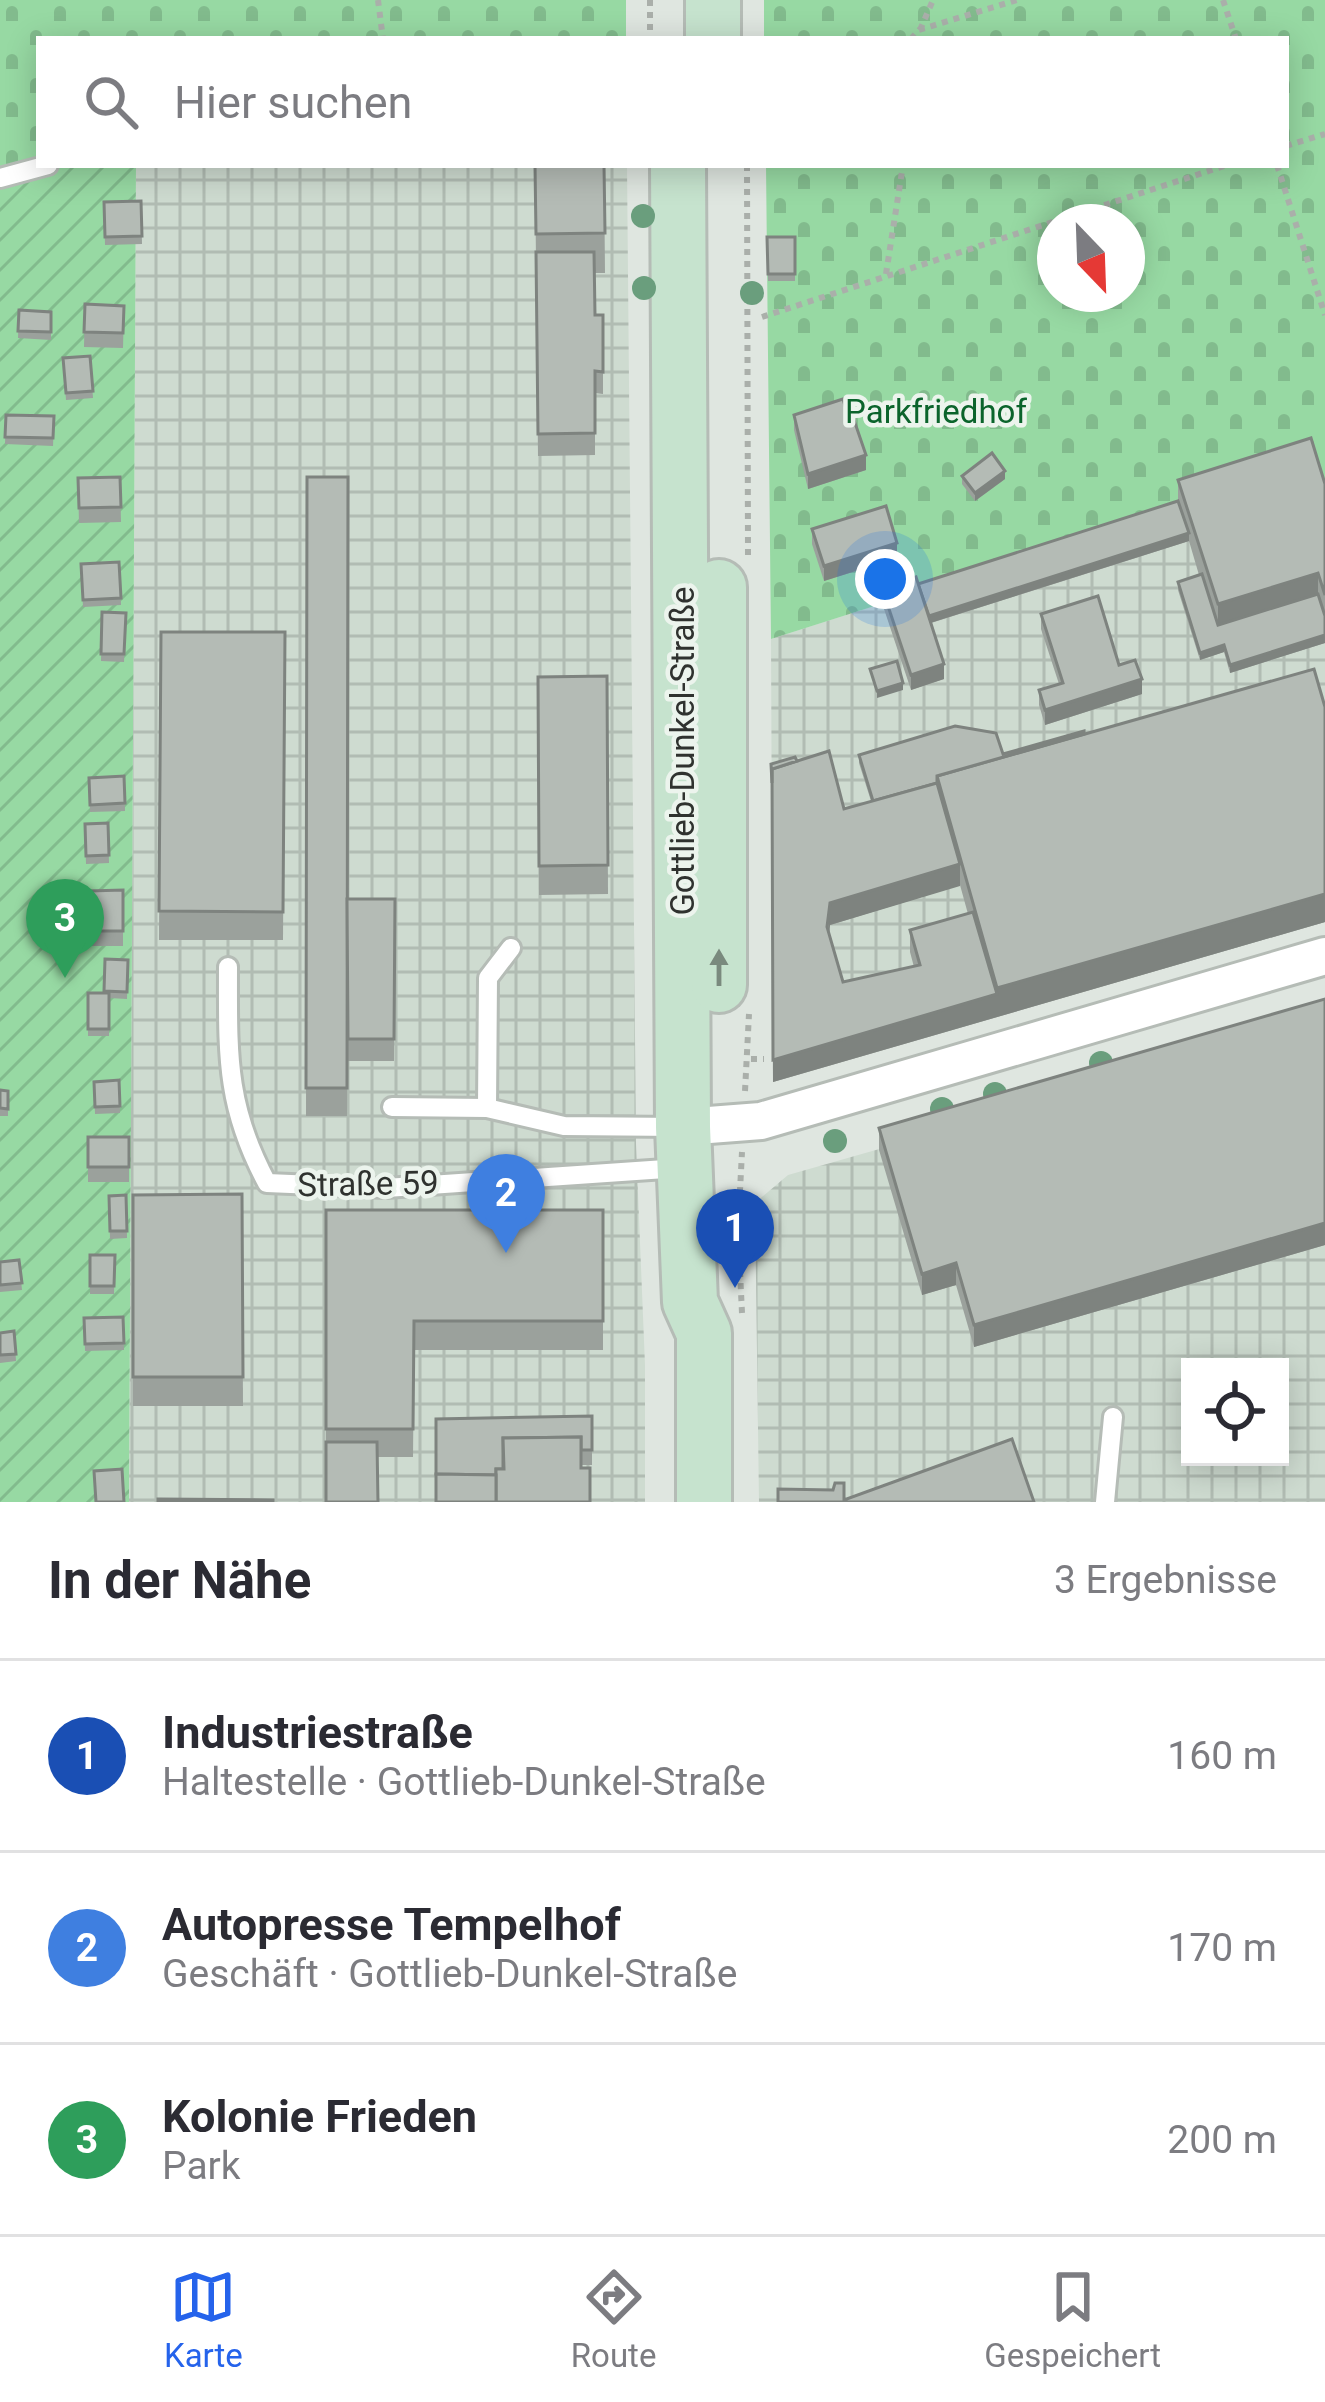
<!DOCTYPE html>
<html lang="de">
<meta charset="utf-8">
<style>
:root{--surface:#fff;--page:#f2f2f3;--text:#2b2b33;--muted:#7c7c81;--line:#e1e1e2;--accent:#2563eb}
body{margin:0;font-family:Roboto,sans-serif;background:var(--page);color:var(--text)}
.controls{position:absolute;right:36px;bottom:36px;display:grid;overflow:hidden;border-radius:0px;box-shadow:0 6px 30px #0003}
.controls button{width:108px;height:108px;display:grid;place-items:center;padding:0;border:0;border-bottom:3px solid var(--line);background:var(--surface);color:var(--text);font:60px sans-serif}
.compass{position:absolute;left:1037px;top:204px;width:108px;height:108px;border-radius:50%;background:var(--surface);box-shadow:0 6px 30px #0003;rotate:157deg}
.you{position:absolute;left:885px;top:579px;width:42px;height:42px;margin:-30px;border:9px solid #fff;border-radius:50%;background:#1a73e8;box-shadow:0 0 0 18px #1a73e833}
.badge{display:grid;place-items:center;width:78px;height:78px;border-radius:50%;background:var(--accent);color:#fff;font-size:39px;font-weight:700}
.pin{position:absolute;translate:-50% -99px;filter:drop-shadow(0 3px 6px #0008)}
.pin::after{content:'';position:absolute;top:63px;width:42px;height:36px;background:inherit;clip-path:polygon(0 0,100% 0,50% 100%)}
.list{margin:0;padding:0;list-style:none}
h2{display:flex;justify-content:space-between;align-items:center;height:156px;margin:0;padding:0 48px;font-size:51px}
h2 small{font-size:39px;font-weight:400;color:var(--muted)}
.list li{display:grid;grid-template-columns:78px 1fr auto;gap:36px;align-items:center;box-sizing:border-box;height:192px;padding:0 48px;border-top:3px solid var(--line)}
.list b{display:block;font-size:45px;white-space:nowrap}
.list p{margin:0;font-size:39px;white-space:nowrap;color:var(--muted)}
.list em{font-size:39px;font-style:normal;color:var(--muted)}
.icon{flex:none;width:66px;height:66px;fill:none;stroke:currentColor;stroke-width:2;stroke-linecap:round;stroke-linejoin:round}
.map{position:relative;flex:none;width:1325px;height:1502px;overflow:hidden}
.search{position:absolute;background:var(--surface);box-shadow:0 6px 30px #0003;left:36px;right:36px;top:36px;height:132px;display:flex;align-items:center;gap:30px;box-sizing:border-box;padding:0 42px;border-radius:0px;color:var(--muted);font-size:45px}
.sheet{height:732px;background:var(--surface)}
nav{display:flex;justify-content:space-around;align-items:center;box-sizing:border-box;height:168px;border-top:3px solid var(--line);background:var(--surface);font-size:33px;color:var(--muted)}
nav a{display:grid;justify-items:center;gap:6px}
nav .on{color:var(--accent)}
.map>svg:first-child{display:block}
</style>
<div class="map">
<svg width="1325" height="1502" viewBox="0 0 1325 1502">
<defs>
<pattern id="industrial-grid" width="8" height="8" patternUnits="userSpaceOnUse" patternTransform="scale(3)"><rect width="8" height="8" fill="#cedbd0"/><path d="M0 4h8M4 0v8" fill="none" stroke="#b1bcb3"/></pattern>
<pattern id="cemetery-stones" width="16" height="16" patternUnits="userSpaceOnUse" patternTransform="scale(3)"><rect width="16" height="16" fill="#97d9a3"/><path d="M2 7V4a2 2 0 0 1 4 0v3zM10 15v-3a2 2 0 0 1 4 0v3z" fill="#82bb8d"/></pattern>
<pattern id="garden-furrows" width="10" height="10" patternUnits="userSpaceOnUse" patternTransform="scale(3)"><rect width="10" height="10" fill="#97d9a3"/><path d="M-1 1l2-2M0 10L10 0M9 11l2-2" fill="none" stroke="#82bb8d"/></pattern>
</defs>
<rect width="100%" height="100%" fill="#dfe6e0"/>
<g fill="url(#industrial-grid)" fill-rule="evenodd">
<path d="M136,165H627L636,1144L645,1365V1502H129Z"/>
<path d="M1311,466L1325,512V922L773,1081L771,639Z"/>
<path d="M1325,1022V1502H759L755,1203L788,1175ZM1190,1367H1280V1457H1190Z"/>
</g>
<g fill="url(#cemetery-stones)" fill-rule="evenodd">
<path d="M0,0H626V38L39,39V157L0,167Z"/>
<path d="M764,0H1325V512L1310,467L771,639L766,165H1286V39H764ZM1055,222H1127V294H1055Z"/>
</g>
<path fill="url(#garden-furrows)" d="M39,157V165H136L129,1502H0V167Z"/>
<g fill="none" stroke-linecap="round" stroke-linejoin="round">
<defs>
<g id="lane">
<path d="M0,178L48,165"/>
<path d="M228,967C228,1053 225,1105 267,1183L386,1188L680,1168"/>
<path d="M392,1107L487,1108L564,1126L680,1127"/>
<path d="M487,1108L488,978L511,948"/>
<path d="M1105,1502L1113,1417"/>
</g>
<path id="street" d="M683,1127L761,1121L1325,956"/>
<g id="secondary">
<path d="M713,39V0"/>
<path d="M678,165L683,1127L690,1302L704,1333V1502"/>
<path d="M719,587V985"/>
</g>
</defs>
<use href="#lane" stroke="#b5bcb6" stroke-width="24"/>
<use href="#street" stroke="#b5bcb6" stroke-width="42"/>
<use href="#secondary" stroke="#b5bcb6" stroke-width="60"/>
<g stroke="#aaafaa" stroke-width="6" stroke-dasharray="6 6" stroke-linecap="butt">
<path d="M378,0L383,39"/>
<path d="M650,0V39"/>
<path d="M1223,0L1236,39"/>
<path d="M920,30L933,0"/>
<path d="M911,39L919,30L1017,0"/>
<path d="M1286,146L1325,134"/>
<path d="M747,165L748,557"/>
<path d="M1277,165L1325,315"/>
<path d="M886,274L903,165"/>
<path d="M762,317L1227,165"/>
<path d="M751,1059H764"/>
<path d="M745,1091L749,1014"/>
<path d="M742,1313L738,1229L742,1152"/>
</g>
<use href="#lane" stroke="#fff" stroke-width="18"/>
<use href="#street" stroke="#fff" stroke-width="36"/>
<use href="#secondary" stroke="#c6e3ce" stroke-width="54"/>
</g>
<g fill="#6a9e7d">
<circle cx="643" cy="216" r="12"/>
<circle cx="644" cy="288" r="12"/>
<circle cx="752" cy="293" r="12"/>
<circle cx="1101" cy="1063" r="12"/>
<circle cx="995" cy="1094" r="12"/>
<circle cx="942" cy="1109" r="12"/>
<circle cx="835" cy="1141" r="12"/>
</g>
<g fill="#9ba19c" fill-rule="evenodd">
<path d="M535,165H604L605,273H595V315H603V394L595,393V455L538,456Z"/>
<path d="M141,201L142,244L105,245L104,202Z"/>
<path d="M767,237H795V281H768Z"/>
<path d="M85,304L124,306L123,348L84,347Z"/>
<path d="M19,310L51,312V340L18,338Z"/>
<path d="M90,356L93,398L66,400L63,358Z"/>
<path d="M6,415L54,416L53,446L5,444Z"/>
<path d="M794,415L866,470L808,489L794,430Z"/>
<path d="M962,476L1005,479L975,501L962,484Z"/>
<path d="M120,477L121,522L79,523L78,478Z"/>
<path d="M307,477L348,899H395L394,1061H348V941L347,1116H306Z"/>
<path d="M1178,480L1325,484V643L1230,673L1224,652L1200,660L1178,590V582L1199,575L1189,541L931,623L944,679L911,690L882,603V588L918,584L1178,501Z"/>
<path d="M812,529L897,558L824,581L812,544Z"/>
<path d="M119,562L121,605L83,607L81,564Z"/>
<path d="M102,612L126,613L124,662L101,661Z"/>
<path d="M1041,614L1119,665L1142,694L1045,725L1039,705V690L1059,684L1041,629Z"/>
<path d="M161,632H285L283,940H159Z"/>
<path d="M607,676L608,894L539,895L538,677Z"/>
<path d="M1325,707V922L773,1082L771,764L797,761L844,809L871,801L859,763V755L1003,754L1084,734ZM960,885L968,914L910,930V952L914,967L843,982L829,933L830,925Z"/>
<path d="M124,776L125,811L90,812L89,778Z"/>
<path d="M108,823L109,863L86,864L85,824Z"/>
<path d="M123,890V946H90L89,891Z"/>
<path d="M105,959L128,960L127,999L109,998V1036H88V993H104Z"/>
<path d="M1325,999V1245L974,1347L956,1285L922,1295L879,1150V1128Z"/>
<path d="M119,1080L120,1113L95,1114L94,1082Z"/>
<path d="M0,1090L8,1091V1116H0Z"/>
<rect x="88" y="1137" width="41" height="45"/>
<path d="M242,1194L243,1406H133V1195Z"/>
<path d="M126,1195L127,1238L110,1239L109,1196Z"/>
<path d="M326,1210H603V1350H414L413,1457H377L326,1502Z"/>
<path d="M90,1255H115L114,1294H90Z"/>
<path d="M19,1260L22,1290L0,1292V1262Z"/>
<path d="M123,1317L124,1350L85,1351L84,1318Z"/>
<path d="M14,1331L16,1361L0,1363V1333Z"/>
<path d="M592,1416V1465H581L436,1502Z"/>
</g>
<g fill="#7e837f">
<path d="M866,455V470L808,489V474Z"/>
<path d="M1005,471V479L975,501V493Z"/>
<path d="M1189,533V541L927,624V617Z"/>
<path d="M897,543V558L824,581V566Z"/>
<path d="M1318,573V601L1218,633V604Z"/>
<path d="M1325,635V643L1230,673V665Z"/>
<path d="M1224,645V652L1200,660V653Z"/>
<path d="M944,664V679L911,690V675Z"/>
<path d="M1142,679V694L1045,725V710Z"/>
<path d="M903,683V690L877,698V691Z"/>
<path d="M960,864V886L830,925L827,949L830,903Z"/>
<path d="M1325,894V922L773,1082V1060L997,994V988Z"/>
<path d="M1325,1223V1245L974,1347V1325Z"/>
<path d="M956,1263V1285L922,1295V1274Z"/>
</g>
<g fill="#b4bbb5" stroke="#7e837f" stroke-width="3">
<path d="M535,165H604L605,233L536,234Z"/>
<path d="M141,201L142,236L105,237L104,202Z"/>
<path d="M767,237H795V274H768Z"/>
<path d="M536,252H594L595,315H603V372L595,371V433L538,434Z"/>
<path d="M85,304L124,306L123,333L84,332Z"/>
<path d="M19,310L51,312V332L18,331Z"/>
<path d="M90,356L93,391L66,393L63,358Z"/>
<path d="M843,399L850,422L854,420L866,455L808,474L794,415Z"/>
<path d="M6,415L54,416L53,438L5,437Z"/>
<path d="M1311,438L1325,484V595L1318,573L1218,604L1178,480Z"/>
<path d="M992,453L1005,471L975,493L962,476Z"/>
<path d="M120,477L121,507L79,508L78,478Z"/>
<path d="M307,477H348L347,1088H306Z"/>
<path d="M1178,501L1189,533L929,616L918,584Z"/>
<path d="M886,506L897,543L824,566L812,529Z"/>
<path d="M119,562L121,598L83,600L81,564Z"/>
<path d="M1202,574L1218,625L1318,594L1325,616V635L1230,665L1224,645L1200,653L1178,582Z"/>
<path d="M916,577L944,664L911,675L882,588Z"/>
<path d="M1098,596L1119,665L1135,660L1142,679L1045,710L1039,690L1063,683L1041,614Z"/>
<path d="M102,612L126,613L124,654H101Z"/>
<path d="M161,632H285L283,912L159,911Z"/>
<path d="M897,661L903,683L877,691L870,669Z"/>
<path d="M1314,669L1325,707V894L997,988L937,776Z"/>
<path d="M607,676L608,865L539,866L538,677Z"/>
<path d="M955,726L996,733L1003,754L1084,731V734L937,776V783L873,801L859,755Z"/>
<path d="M829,751L844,809L937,783L960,864L830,903L827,927L843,982L920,965L910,930L973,912L997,994L773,1060L772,769Z"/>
<path d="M795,757L797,761L772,769V783L771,764Z"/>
<path d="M124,776L125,803L90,805L89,778Z"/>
<path d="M108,823L109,855L86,856L85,824Z"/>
<path d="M123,890V931H90L89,891Z"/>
<path d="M347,899H395L394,1039H348Z"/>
<path d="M105,959L128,960L127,992L104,991Z"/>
<rect x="88" y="993" width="21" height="36"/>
<path d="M1325,999V1223L974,1325L956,1263L922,1274L879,1128Z"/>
<path d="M119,1080L120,1106L95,1107L94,1082Z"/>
<path d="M0,1090L8,1091V1109L0,1108Z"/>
<rect x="88" y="1137" width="41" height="30"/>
<path d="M242,1194L243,1377H133V1195Z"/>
<path d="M126,1195L127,1231H110L109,1196Z"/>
<path d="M326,1210H603V1321H414L413,1429H326Z"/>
<path d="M90,1255H115L114,1286H90Z"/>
<path d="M19,1260L22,1283L0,1285V1262Z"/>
<path d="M123,1317L124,1343L85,1344L84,1318Z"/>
<path d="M14,1331L16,1354L0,1355V1333Z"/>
<path d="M592,1416V1450H581V1437L503,1438V1469H496V1475L436,1474V1419Z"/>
<path d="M581,1437V1468H590V1502H496V1469H504L503,1438Z"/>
<path d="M1012,1439L1034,1502H778V1489L833,1490L835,1483H844V1500Z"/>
<path d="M326,1442H377L378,1502H326Z"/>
<path d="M122,1469L124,1502H96L94,1471Z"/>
<path d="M436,1474L496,1475V1502H436Z"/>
<path d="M158,1499L273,1500V1502H158Z"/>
</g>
<defs><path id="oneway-solid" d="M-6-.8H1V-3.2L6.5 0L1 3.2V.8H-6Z" transform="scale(3)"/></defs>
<use fill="#7a8a7e" href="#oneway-solid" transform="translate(719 968) rotate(-90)"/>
<g text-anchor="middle" stroke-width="9" stroke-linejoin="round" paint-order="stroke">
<g font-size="33" fill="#0b642c" stroke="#ecf4ed">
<text x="936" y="423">Parkfriedhof</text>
</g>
<g font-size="33" fill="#2f322f" stroke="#ecf4ed">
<text transform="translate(682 751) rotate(-90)" y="12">Gottlieb-Dunkel-Straße</text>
<text transform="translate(368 1183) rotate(-1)" y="12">Straße 59</text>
</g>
</g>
</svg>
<div class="controls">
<button><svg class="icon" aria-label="locate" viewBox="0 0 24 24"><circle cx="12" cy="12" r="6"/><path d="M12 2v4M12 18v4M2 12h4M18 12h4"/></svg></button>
</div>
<svg class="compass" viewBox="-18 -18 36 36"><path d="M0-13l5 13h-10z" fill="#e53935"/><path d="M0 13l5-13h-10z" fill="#7c7c81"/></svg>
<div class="you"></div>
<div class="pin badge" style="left:735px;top:1288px;background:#1a4fb4">1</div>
<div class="pin badge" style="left:506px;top:1253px;background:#3f7fe0">2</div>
<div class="pin badge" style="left:65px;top:978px;background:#2e9e5b">3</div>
<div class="search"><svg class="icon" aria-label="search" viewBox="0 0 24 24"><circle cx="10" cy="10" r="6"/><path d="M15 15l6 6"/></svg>Hier suchen</div>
</div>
<section class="sheet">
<h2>In der Nähe<small>3 Ergebnisse</small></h2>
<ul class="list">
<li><span class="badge" style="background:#1a4fb4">1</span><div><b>Industriestraße</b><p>Haltestelle · Gottlieb-Dunkel-Straße</p></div><em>160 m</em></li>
<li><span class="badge" style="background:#3f7fe0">2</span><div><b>Autopresse Tempelhof</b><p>Geschäft · Gottlieb-Dunkel-Straße</p></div><em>170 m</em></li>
<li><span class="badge" style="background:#2e9e5b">3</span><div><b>Kolonie Frieden</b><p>Park</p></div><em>200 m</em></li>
</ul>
</section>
<nav>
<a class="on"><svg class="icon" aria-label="map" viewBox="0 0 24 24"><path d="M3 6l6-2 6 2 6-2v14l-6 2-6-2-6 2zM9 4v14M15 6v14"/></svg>Karte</a>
<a><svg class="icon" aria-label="directions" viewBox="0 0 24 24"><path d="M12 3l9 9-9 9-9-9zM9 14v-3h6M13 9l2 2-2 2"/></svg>Route</a>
<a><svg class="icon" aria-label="saved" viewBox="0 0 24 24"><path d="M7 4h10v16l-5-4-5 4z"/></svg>Gespeichert</a>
</nav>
